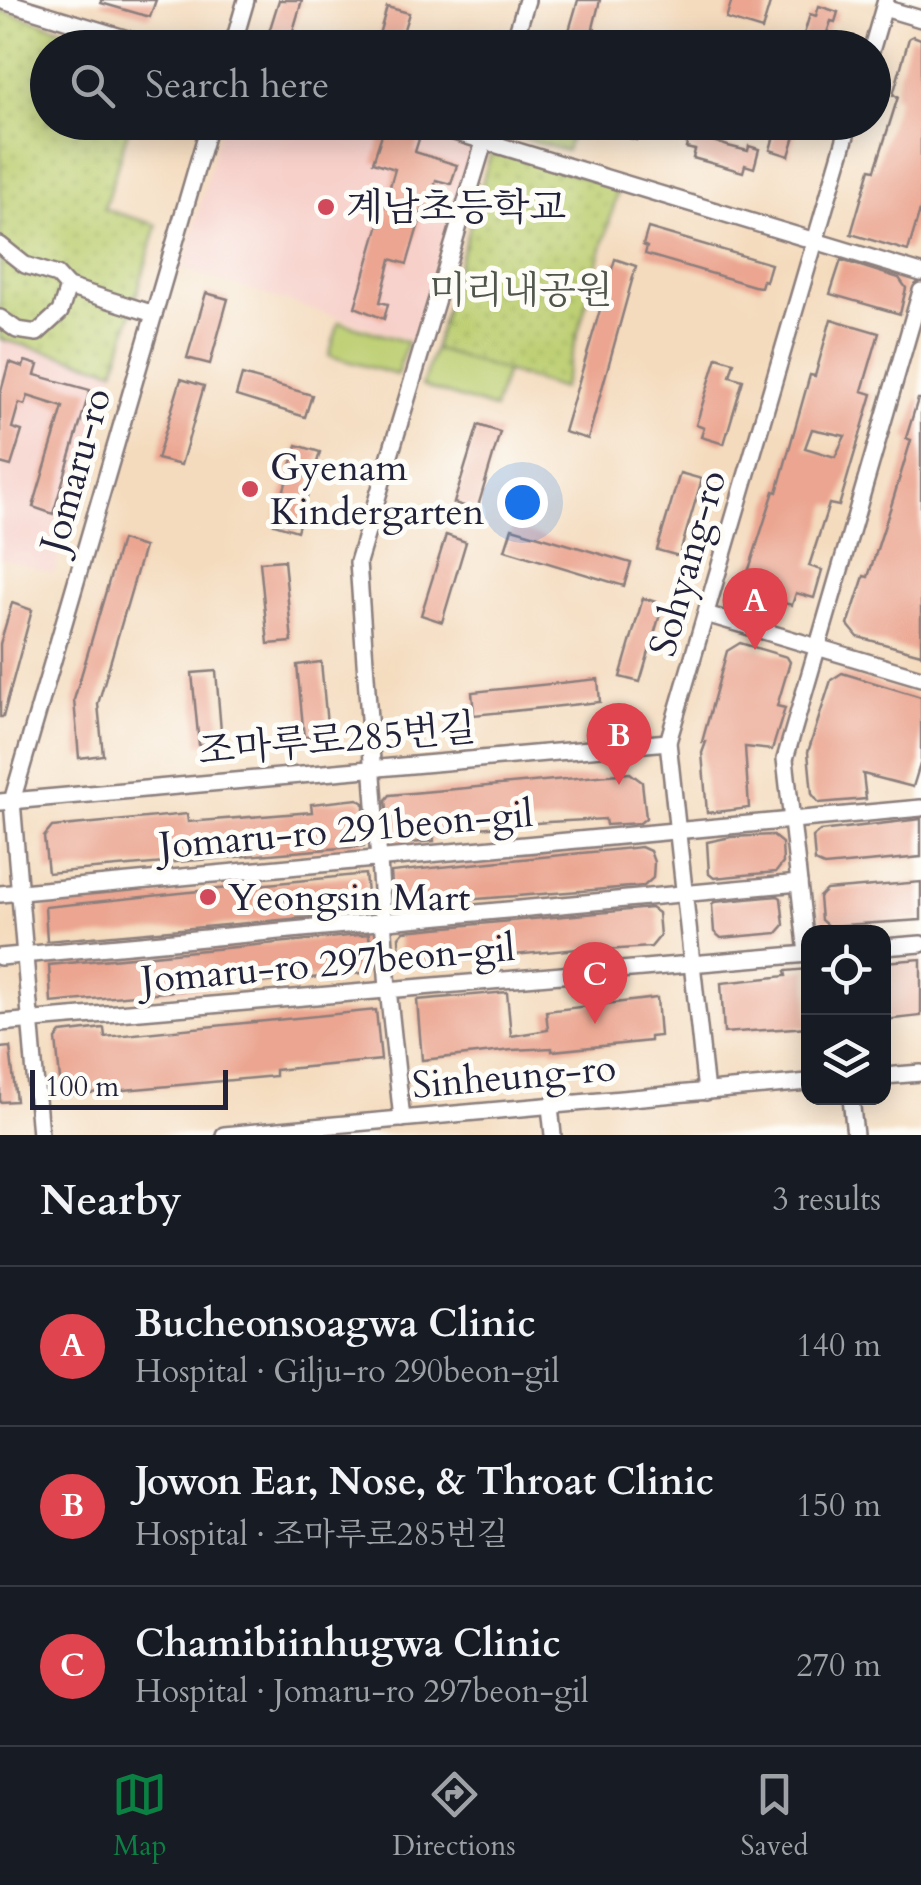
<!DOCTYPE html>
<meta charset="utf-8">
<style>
:root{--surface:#171b24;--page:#242831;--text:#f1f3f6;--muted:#9ea1a6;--line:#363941;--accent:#0b8043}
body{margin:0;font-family:Cardo,"Noto Serif KR",serif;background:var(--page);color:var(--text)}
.controls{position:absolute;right:30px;bottom:30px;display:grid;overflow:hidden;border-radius:20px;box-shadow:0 5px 25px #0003}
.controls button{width:90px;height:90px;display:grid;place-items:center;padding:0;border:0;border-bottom:2px solid var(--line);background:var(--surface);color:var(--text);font:50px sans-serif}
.scale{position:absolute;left:30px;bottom:25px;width:198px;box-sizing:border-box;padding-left:10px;border:5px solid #22223b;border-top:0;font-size:28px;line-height:35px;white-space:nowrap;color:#22223b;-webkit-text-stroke:8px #fdfcf7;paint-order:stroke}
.you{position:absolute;left:522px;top:502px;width:35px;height:35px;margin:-25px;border:8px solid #fff;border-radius:50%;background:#1a73e8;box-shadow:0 0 0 15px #1a73e833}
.badge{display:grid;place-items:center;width:65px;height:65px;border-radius:50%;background:var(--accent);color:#fff;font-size:32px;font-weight:700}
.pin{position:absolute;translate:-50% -82px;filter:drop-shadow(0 2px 5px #0008)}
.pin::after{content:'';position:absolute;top:52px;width:35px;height:30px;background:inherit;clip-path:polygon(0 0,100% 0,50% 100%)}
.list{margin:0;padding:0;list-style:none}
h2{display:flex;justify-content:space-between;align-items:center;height:130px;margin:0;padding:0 40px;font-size:42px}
h2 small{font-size:32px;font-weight:400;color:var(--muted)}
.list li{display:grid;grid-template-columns:65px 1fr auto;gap:30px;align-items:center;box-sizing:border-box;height:160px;padding:0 40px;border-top:2px solid var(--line)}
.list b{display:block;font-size:38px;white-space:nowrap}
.list p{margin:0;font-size:32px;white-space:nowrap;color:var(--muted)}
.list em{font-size:32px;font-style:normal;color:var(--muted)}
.icon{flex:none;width:55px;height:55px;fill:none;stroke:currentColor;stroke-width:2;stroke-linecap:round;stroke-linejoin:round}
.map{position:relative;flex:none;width:921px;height:1135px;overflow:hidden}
.search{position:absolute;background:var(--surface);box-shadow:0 5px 25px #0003;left:30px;right:30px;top:30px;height:110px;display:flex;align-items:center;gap:25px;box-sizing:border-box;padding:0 35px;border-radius:55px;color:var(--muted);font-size:38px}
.sheet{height:610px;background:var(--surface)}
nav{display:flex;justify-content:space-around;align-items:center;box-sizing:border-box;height:140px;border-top:2px solid var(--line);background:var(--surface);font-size:28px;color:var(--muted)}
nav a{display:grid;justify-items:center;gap:5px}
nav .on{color:var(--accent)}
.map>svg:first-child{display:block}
</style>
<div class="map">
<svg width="921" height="1135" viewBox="0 0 921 1135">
<defs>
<pattern id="park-dots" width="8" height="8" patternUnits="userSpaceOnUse" patternTransform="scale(2.5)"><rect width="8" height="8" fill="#bdcf73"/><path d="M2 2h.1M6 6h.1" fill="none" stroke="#a2b164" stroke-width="1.8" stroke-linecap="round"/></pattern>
</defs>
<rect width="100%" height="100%" fill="#fdfcf7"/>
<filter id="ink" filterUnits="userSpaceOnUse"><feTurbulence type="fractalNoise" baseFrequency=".01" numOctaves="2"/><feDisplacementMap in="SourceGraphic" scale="20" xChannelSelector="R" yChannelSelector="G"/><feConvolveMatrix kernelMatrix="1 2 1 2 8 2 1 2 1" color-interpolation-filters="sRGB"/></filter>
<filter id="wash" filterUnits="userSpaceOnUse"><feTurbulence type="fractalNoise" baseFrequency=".0048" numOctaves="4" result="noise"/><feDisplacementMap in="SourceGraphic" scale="40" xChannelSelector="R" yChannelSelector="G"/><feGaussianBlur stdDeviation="2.25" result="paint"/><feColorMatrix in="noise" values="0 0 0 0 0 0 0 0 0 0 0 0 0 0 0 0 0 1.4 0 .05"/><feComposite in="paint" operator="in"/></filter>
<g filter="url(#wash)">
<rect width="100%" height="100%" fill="#f4dbbe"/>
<g fill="#f7d0ca">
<path d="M222,123H391L472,145L412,340L183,269Z"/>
<path d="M0,339L115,370L54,573L0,558Z"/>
</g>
<g fill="url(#park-dots)" stroke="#707857" stroke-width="2.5">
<path d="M0,10L123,47L48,48V122L130,123L104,209L157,225L115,370L0,339Z"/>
<path d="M492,149L619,188L562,389L434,349Z"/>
</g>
<g fill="#bdcf73" stroke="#707857" stroke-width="2.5">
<path d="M502,123V122L574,123L566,151L500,131Z"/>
<path d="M339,322L407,342L397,375L329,356Z"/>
<path d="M434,349L506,371L494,409L422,386Z"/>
</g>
<g id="blocks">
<g fill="#eba590" fill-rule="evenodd">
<path d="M101,0H156L150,17L101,3Z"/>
<path d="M279,0H302L288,48H264Z"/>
<path d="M578,0H600L593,28L595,29L590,48H564Z"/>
<path d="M732,0H771L762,30L726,19Z"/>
<path d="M819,6L838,12L835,22L831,21L822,48H800L810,14L816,16Z"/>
<path d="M387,7L409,13L398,48H375Z"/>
<path d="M913,36L921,39V207L908,251L851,234L870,169L875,170L898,97L893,95L909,38Z"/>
<path d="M586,122H651L647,136L638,134L636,140L586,125Z"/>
<path d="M778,122H799L789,156L770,150Z"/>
<path d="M384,128L419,139L415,152L457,165L451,184L436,180L429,208L424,206L407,264L391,259L380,302L388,304L384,319L355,307L395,169L373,162Z"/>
<path d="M691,129L703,132L701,137L728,146L748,151L749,146L759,149L754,168L745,165L743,172L693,158L695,150L686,148Z"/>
<path d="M648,228L771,264L766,281L763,280L761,287L754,286L645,254L647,247L643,245Z"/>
<path d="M615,259L636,266L588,439L564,432Z"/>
<path d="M841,260L899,278L906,288L900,314L830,294Z"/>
<path d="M206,293L228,299L210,364L187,358Z"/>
<path d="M831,319L879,333L862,391L872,394L839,506L829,504L809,566L822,570L814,598L796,593L792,605L784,603L780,615L750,606L743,596V588L774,491L777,492L810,375L815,376ZM812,429L845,436L835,457L805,448Z"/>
<path d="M717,357L734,362L730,376L743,380L724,444L701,437L704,428L696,425Z"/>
<path d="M25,361L38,365L35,375L90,390L53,514L33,507L63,407L28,396L25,405L19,403L12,428L22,431L11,466L0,463V395L9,362L23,367Z"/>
<path d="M242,375L312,395L305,417L236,396Z"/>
<path d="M181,379L204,386L181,465L157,459Z"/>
<path d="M918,399H921V654L858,637L848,625L864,576L868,577L892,503L911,440L906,438Z"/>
<path d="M478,425L500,432L477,510L454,503Z"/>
<path d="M297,445L320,452L297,531L274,524Z"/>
<path d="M680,473L702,479L679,556L657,550Z"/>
<path d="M512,528L631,563L624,586L505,550Z"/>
<path d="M446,535L466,542L442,622L421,615Z"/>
<path d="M121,540L144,547L98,704L103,755L79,758L74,700Z"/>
<path d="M284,560L292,642L268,644L260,562Z"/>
<path d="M643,598L663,604L640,682L620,677Z"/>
<path d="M12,603L32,610L3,717H0V644Z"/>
<path d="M740,643L787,657L790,662L777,706L785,708L772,750L745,747L749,808L707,813L702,753L706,742H702L727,651Z"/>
<path d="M321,662L328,735L304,737L297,665Z"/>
<path d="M216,671L222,743L199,745L192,673Z"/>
<path d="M842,673L921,697V761L913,787L863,774L866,799L819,803L812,794L808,752L831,680Z"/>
<path d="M598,679L600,702L474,715L472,692Z"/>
<path d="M630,773L642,782L646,818L640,823L606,825L605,819L548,822L433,832L434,841L397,844L390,838L386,800L390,795Z"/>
<path d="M358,799L364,803V846L48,873L44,837L52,827L187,814L188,822L312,812L311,804Z"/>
<path d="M921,819V857L824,866L815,862L813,837L820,831Z"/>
<path d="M772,835L782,843L783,863L776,872L714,878L709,874L707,842L731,837Z"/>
<path d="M641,847L650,851L654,862L653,878L644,886L401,905L393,899L391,872Z"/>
<path d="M365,874L369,912L47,941L45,907Z"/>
<path d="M921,882V920L828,926L821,920L819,897L826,890Z"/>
<path d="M778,896L781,898L784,925L777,933L721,938L714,932L712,905L714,902Z"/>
<path d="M651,908L658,913L660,936L651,947L588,951V948L407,965L400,959L399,937L404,931Z"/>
<path d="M369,934L372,972L51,1003L49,965Z"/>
<path d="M921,959V1016L884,1020V962Z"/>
<path d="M808,969V1027L724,1033L721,983L786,976L785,971Z"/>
<path d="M507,992L511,1036L548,1030L546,1011L657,998L660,1036L650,1037V1041L552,1051V1048L512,1050L422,1060L417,1000Z"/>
<path d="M376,1010L381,1060L275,1070V1076L169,1086L67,1095L61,1090L56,1039L61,1033L104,1028L105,1037Z"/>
<path d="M10,1047L16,1101L0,1102V1048Z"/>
</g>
</g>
</g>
<g filter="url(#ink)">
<use href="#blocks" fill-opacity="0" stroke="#8b7e7c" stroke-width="2.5"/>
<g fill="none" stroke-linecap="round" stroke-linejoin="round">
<defs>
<g id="minor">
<path d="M0,0L157,48"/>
<path d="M884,8L921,19"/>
<path d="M232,48L246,0"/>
<path d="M512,48L527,0"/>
<path d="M872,48L886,0"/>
<path d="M421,122L921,273"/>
<path d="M0,245L25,265L57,275L68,287L154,314"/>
<path d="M0,318L17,330L37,333L60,312L68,287"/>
<path d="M706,614L921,678"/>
<path d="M0,802L668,742"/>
<path d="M0,894L921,808"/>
<path d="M884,947L921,944"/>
<path d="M807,954L785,759L921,291"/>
<path d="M0,957L799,883"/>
<path d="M0,1023L808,954"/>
<path d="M884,1076L921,1073"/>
<path d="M706,1092L668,742L850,122"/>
<path d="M851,1098L855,1135"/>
<path d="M550,1106L553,1135"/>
<path d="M402,1119L388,989L358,562L490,122"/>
<path d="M40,1135L12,801L210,122"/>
<path d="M224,1135L808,1082"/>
</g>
</defs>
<use href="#minor" stroke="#8b7e7c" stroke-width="20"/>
<use href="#minor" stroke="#fff" stroke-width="15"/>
</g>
</g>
<g fill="#d1495b" stroke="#fdfcf7" stroke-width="4">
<circle cx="326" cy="207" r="10"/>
<circle cx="250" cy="489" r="10"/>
<circle cx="208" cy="897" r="10"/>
</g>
<g text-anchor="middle" stroke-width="10" stroke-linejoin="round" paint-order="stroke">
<g font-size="38" fill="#22223b" stroke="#fdfcf7" text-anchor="start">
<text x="346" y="220">계남초등학교</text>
<text x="270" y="480">Gyenam<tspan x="270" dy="44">Kindergarten</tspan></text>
<text x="228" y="910">Yeongsin Mart</text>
</g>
<g font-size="38" fill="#50564c" stroke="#fdfcf7">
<text x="521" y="303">미리내공원</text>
</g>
<g font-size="38" fill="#22223b" stroke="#fdfcf7">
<text transform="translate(75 470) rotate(-74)" y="13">Jomaru-ro</text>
<text transform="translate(687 563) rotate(-74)" y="13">Sohyang-ro</text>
<text transform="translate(337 739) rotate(-5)" y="13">조마루로285번길</text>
<text transform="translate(346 829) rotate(-5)" y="13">Jomaru-ro 291beon-gil</text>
<text transform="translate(328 963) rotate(-5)" y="13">Jomaru-ro 297beon-gil</text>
<text transform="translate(514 1076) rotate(-5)" y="13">Sinheung-ro</text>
</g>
</g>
</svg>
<div class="controls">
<button><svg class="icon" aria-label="locate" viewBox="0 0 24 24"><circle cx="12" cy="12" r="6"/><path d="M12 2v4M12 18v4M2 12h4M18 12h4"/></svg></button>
<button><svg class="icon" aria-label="layers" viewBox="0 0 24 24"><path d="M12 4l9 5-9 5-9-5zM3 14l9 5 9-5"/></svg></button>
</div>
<div class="scale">100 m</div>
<div class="you"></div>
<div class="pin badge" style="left:755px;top:650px;background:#e0444e">A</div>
<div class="pin badge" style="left:619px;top:785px;background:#e0444e">B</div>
<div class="pin badge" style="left:595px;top:1024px;background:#e0444e">C</div>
<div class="search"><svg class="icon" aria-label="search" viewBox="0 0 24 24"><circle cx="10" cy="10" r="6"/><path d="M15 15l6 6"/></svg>Search here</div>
</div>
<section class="sheet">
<h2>Nearby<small>3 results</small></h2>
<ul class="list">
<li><span class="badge" style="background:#e0444e">A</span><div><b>Bucheonsoagwa Clinic</b><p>Hospital · Gilju-ro 290beon-gil</p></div><em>140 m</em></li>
<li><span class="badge" style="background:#e0444e">B</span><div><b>Jowon Ear, Nose, &amp; Throat Clinic</b><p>Hospital · 조마루로285번길</p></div><em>150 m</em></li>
<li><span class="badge" style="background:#e0444e">C</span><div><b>Chamibiinhugwa Clinic</b><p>Hospital · Jomaru-ro 297beon-gil</p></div><em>270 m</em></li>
</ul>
</section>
<nav>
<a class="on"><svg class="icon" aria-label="map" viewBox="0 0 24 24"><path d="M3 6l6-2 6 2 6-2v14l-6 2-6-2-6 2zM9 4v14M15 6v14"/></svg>Map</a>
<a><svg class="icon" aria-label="directions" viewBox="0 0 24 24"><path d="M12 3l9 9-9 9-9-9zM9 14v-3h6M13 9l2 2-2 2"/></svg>Directions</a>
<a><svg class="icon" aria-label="saved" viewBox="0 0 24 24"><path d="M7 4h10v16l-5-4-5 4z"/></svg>Saved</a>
</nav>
